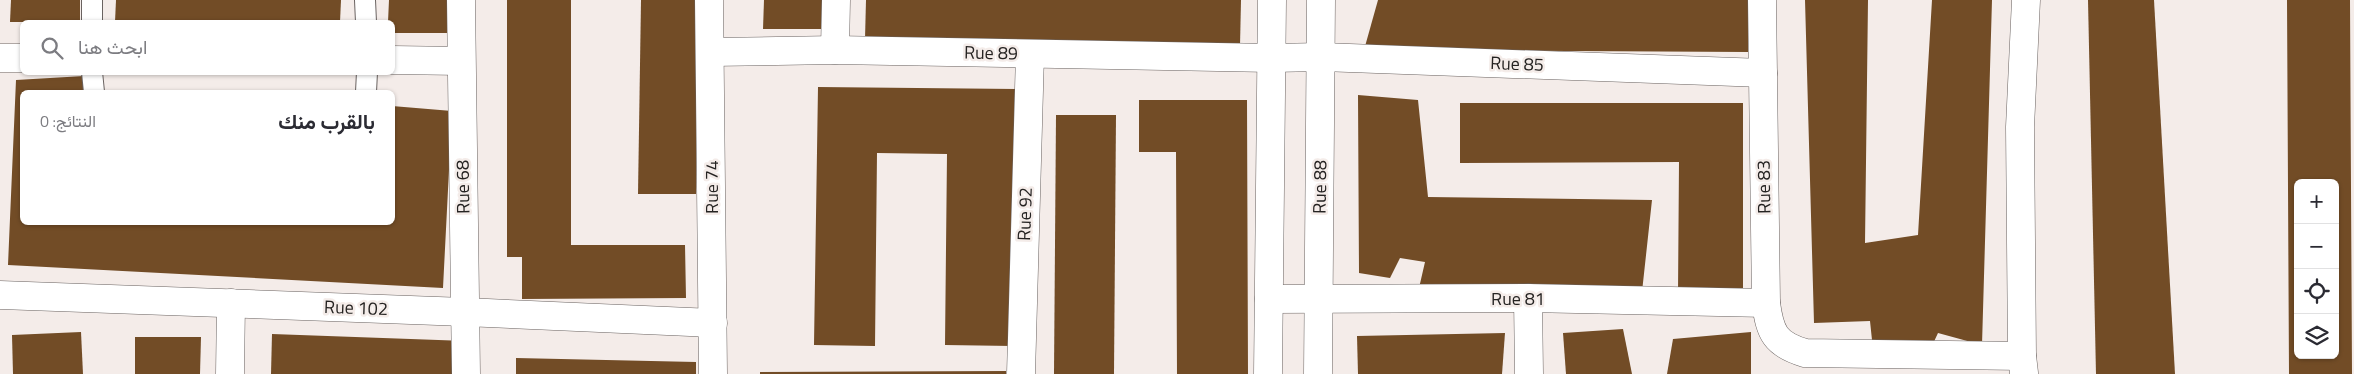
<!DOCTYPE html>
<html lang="ar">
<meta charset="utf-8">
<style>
:root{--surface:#fff;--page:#f7f7f7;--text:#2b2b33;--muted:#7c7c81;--line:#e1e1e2}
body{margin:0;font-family:"Titillium Web",Vazirmatn,sans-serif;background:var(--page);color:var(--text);direction:rtl}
.controls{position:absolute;right:15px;bottom:15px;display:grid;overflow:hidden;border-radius:8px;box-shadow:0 1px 4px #0004}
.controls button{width:45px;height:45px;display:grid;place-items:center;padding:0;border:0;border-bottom:1px solid var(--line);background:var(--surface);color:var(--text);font:25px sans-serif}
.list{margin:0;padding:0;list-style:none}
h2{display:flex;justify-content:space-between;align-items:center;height:65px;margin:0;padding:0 20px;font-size:21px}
h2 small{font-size:16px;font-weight:400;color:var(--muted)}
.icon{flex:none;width:28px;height:28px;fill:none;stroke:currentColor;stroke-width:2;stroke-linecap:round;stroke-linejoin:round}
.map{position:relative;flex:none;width:2354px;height:374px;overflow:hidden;direction:ltr}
.search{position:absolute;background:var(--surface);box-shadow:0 1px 4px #0004;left:20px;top:20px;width:375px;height:55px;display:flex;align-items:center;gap:12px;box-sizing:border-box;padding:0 18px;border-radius:8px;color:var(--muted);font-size:19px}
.panel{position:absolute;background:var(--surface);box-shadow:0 1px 4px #0004;left:20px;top:90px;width:375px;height:135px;border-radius:8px;direction:rtl}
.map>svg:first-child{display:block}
</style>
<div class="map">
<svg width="2354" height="374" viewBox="0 0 2354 374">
<rect width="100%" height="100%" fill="#f4ece9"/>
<g fill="#724c26" fill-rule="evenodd">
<path d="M11,0H80V22H10Z"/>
<path d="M116,0H341L340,22H115Z"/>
<path d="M389,0H450L449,33H392V22H388Z"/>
<path d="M507,0H571V245H685L686,298L522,299V257H507Z"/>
<path d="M641,0H699L696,194H638Z"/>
<path d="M764,0H825V29H763Z"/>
<path d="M866,0H1241L1240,46L865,39Z"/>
<path d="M1378,0H1750L1748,52L1364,50Z"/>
<path d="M1805,0H1868L1865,243L1918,235L1932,0H1992L1982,345L1938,333L1931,348L1872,340L1870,321L1814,323Z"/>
<path d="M2088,0H2154L2175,374H2096Z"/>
<path d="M2287,0H2350L2352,374H2289ZM2298,183H2335V355H2298Z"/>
<path d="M84,76V92H22V222H392V106L452,111L443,288L8,265L16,80Z"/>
<path d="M818,87L1016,89L1013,346L945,345L947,154L877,153L875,346L814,345Z"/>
<path d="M1358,95L1418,100L1428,197L1652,200L1642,292L1419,288L1425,262L1400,258L1390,278L1359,273Z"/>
<path d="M1139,100H1247L1248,374H1177L1176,152H1139Z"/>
<path d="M1460,103H1743V294H1678L1679,162L1460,163Z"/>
<path d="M1056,115H1116L1114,374H1054Z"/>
<path d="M1623,329L1632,374H1566L1563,333Z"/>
<path d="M81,332L83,374H13L12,335Z"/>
<path d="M1751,332V374H1667L1673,339Z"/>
<path d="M1505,333L1502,374H1358L1357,336Z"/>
<path d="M272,334L466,341L464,374H271Z"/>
<path d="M135,337H201L200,374H135Z"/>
<path d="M516,358L696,362V374H516Z"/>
<path d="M1006,371V374H760V372Z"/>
</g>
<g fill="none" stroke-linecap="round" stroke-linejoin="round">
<defs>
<g id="service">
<path d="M365,0L366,22"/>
<path d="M92,22V0"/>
<path d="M92,72L94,92"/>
<path d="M366,92L367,72"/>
</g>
<path id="pedestrian" d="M835,50L836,0"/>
<g id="minor">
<path d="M461,0L466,374"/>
<path d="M709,0L713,374"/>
<path d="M1762,0L1766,303C1770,333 1775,344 1805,353L2022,356"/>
<path d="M711,52L835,50L1271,58L1322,57L1763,73"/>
<path d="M0,58H22"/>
<path d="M392,60L461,61"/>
<path d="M0,295L465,312L713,323"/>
<path d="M1528,298L1529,374"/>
<path d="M1269,299L1528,298L1766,303"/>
<path d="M2024,373L2022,356L2020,127L2026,0"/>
<path d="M230,374L231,303"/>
<path d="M1021,374L1030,54"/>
<path d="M1268,374L1272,0"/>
<path d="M1318,374L1321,0"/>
</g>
</defs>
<use href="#service" stroke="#6a6361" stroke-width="22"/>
<use href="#pedestrian" stroke="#6a6361" stroke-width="29"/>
<use href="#minor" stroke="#6a6361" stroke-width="29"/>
<use href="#service" stroke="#fff" stroke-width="20"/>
<use href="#pedestrian" stroke="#fff" stroke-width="28"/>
<use href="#minor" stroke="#fff" stroke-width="28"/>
</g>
<g text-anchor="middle" stroke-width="5" stroke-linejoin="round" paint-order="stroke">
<g font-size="18" fill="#252322" stroke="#f4ece9">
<text transform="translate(991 53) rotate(1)" y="6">Rue 89</text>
<text transform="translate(1517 64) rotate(2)" y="6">Rue 85</text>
<text transform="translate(463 187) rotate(-91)" y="6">Rue 68</text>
<text transform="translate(712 187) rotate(-90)" y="6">Rue 74</text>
<text transform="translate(1320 187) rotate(-89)" y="6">Rue 88</text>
<text transform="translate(1764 187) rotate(-91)" y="6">Rue 83</text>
<text transform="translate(1025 214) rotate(-88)" y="6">Rue 92</text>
<text x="1518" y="305">Rue 81</text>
<text transform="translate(356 308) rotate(2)" y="6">Rue 102</text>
</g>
</g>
</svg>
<div class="controls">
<button>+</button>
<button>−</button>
<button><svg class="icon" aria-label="locate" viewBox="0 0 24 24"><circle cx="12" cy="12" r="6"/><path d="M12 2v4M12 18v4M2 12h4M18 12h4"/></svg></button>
<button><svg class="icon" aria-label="layers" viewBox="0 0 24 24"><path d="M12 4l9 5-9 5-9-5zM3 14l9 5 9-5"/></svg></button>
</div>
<div class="search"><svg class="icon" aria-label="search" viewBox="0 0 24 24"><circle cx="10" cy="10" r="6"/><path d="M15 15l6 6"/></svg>ابحث هنا</div>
<section class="panel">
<h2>بالقرب منك<small>النتائج: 0</small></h2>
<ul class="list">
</ul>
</section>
</div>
